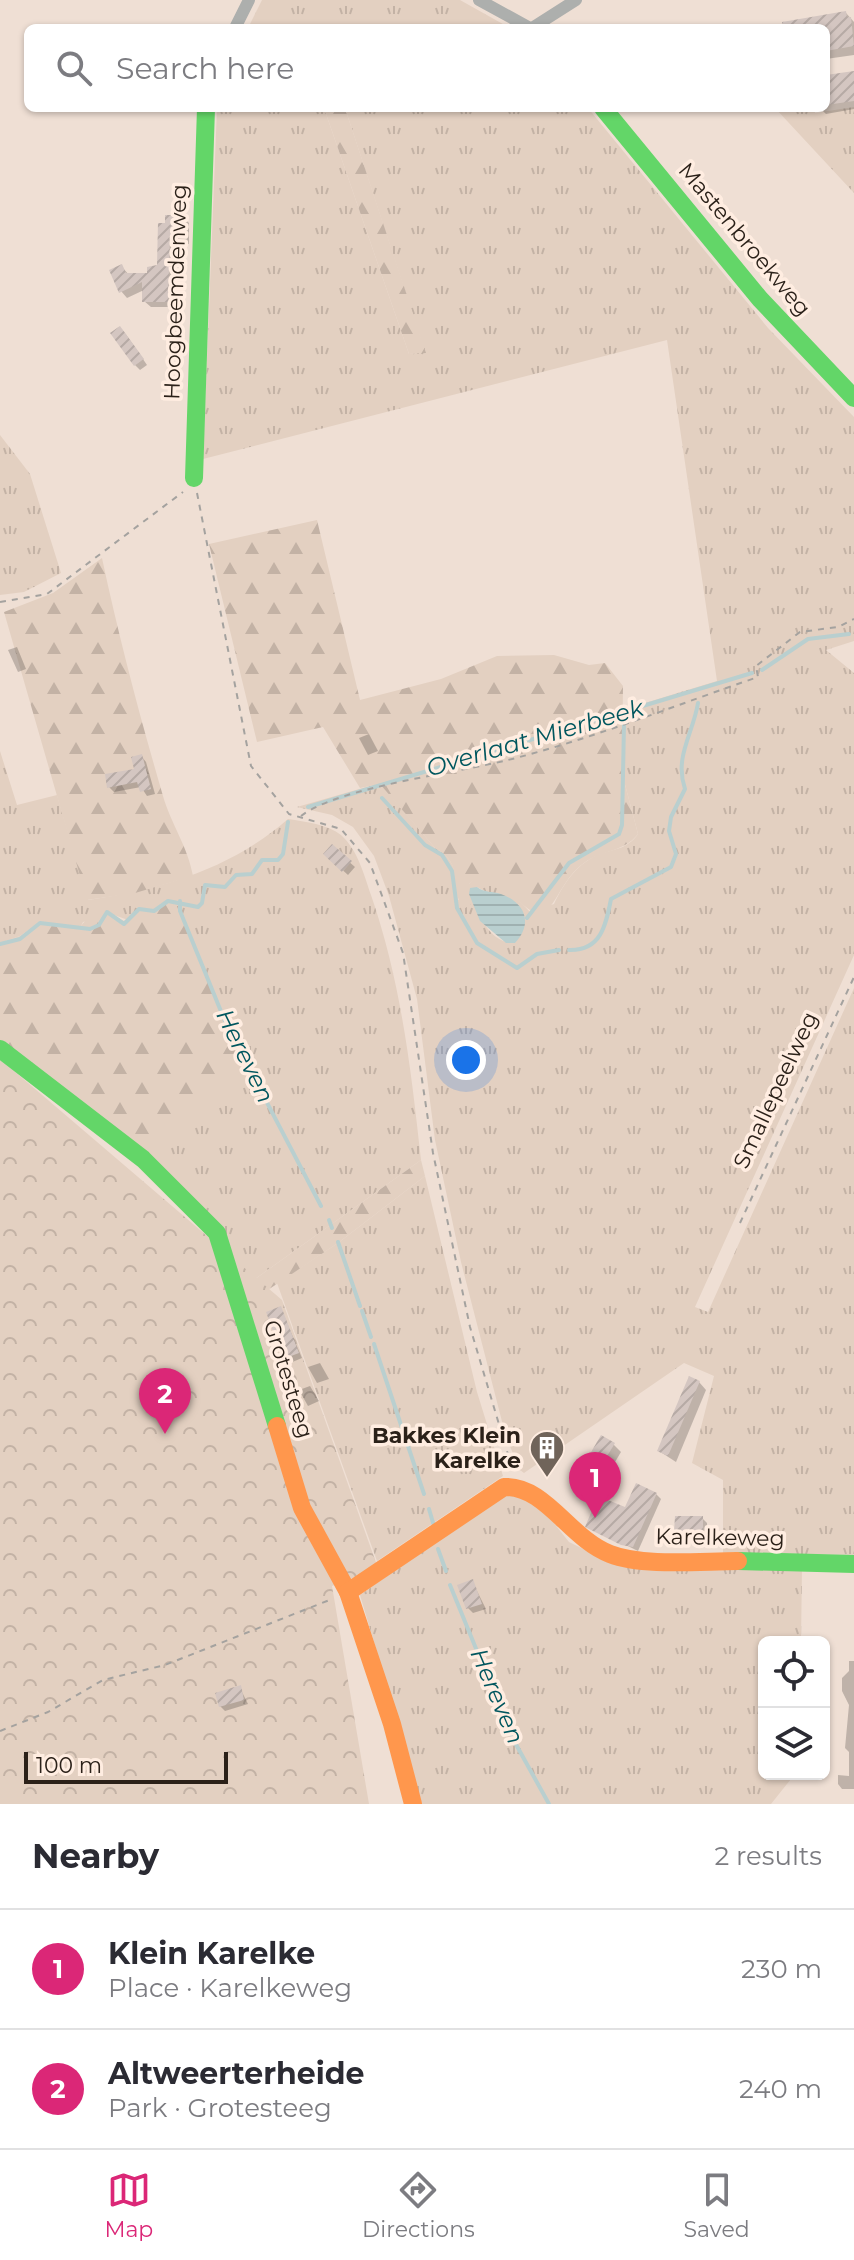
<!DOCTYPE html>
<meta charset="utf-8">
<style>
:root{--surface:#fff;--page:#f2f2f3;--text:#2b2b33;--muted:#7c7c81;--line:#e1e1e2;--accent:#db2777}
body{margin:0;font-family:Montserrat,sans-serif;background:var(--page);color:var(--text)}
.controls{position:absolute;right:24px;bottom:24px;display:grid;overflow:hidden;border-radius:12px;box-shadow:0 2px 6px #0004}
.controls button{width:72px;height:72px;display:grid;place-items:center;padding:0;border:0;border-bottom:2px solid var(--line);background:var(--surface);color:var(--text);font:40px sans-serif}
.scale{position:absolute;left:24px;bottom:20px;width:204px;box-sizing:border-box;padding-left:8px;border:4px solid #2b2119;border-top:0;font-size:22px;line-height:28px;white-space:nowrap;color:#2b2119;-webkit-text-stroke:6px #ffede1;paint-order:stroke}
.you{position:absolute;left:466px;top:1060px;width:28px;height:28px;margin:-20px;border:6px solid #fff;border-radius:50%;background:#1a73e8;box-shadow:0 0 0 12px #1a73e833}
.badge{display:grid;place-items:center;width:52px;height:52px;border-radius:50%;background:var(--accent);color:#fff;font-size:26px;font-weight:700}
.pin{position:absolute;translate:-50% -66px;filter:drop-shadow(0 2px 4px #0008)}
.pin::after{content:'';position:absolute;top:42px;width:28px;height:24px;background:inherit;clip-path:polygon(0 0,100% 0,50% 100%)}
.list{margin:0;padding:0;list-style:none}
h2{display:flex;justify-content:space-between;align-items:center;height:104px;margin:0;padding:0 32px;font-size:34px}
h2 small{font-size:26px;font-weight:400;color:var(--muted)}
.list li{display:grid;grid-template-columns:52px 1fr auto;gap:24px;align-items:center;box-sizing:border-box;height:120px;padding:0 32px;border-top:2px solid var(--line)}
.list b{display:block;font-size:30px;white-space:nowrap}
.list p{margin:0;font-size:26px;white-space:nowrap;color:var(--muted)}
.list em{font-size:26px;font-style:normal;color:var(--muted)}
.icon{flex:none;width:44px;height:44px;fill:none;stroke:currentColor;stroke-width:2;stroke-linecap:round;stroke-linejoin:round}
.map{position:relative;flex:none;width:854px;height:1804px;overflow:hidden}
.search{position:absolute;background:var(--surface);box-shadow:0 2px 6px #0004;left:24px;right:24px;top:24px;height:88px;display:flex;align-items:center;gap:20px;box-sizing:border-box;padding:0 28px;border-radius:12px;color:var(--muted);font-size:30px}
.sheet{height:344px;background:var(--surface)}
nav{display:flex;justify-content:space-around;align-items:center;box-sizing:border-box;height:112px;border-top:2px solid var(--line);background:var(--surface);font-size:22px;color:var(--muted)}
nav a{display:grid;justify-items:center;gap:4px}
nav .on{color:var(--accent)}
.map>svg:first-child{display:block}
</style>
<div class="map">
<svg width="854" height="1804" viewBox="0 0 854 1804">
<defs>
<pattern id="grass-tufts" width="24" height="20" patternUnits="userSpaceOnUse" patternTransform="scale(2)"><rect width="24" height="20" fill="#e3d0c1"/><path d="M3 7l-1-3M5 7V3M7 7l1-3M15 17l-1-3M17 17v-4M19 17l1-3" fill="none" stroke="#c3b2a5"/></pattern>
<pattern id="forest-firs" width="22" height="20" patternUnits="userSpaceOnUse" patternTransform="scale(2)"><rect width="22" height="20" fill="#e3d0c1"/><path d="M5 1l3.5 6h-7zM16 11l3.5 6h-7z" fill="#c3b2a5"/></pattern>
<pattern id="park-crowns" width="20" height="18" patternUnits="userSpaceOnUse" patternTransform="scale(2)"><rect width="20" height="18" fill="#e3d0c1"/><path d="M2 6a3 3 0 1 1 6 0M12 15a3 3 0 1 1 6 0" fill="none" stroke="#c3b2a5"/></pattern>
<pattern id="water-rules" width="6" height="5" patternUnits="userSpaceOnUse" patternTransform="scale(2)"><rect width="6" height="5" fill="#b9cfcf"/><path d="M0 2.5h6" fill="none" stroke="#9fb1b1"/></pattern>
<pattern id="building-hatch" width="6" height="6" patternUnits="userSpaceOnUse" patternTransform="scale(2)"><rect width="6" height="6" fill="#d4c6c1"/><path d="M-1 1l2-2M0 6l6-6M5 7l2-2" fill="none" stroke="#b6aaa5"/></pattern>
</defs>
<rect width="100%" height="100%" fill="#efdfd4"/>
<g fill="url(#grass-tufts)" fill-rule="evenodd">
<path d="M262,0H460L510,28H248Z"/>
<path d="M854,107V193L775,108H814L815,113Z"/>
<path d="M217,108H324L409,354L425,352L345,108H588L768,328L854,417V641L826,650L854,673V955L695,1307L708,1312L854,988V1555L723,1553V1480L692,1463L714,1376L684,1363L524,1473L520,1470L506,1437L461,1262L435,1140L417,999L389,896L374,856L353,827L332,815L297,807L380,783L435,848C457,860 457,877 458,900L467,895L469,884L477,875L500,880L530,912L554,904C564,883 577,863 600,854C617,848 627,849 638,834L622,773L625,709L717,681L667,340L203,459ZM477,887C490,895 504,896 519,905L515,943C489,944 472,909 477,887Z"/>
<path d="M0,435L30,474L61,573L24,592L0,595Z"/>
<path d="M0,751L17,805L57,795L88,900C162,889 231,869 288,819C306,822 327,824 341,835C358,850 364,875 371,895C401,982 411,1069 421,1160L244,1287L224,1239L134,1155L167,901L154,910L143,908L128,920L114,915L83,922L80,928L39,923L20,936L0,943Z"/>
<path d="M425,1176L477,1392L503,1476L377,1561L277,1283L338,1243Z"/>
<path d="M511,1490L545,1512L569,1542L606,1560L802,1568L801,1642H764V1774H795L771,1804H422L360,1595Z"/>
</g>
<g fill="url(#forest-firs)">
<path d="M324,108H345L426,353L409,354Z"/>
<path d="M317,520L360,700L441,679L497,656L554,655L589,665L605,663L623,686L622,773L638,834C623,853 603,849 584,863C564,877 559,900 542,916C512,905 516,884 478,876L469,884L471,904L464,909C447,887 467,866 435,848L380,784L360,788L323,727L257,742L209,544Z"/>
<path d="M102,558C119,638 140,717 163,796C171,824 188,847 193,876L135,893L87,900L4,612L53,593Z"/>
<path d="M174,900L248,1065L134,1155L0,1047V943L20,936L39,923L79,928L93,912L104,910L124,921L138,909L154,910Z"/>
<path d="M421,1160L425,1176L338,1243L250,1302L244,1287Z"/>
</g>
<path fill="url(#park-crowns)" d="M0,1059L282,1300L378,1568L332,1586L369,1804H0Z"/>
<path fill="url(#water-rules)" d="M477,887C485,893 492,891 501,894C526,903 533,924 515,943H506L480,921L469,894L470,888Z"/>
<g fill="#0003">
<path d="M846,13L854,22V55L826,59V28H757Z"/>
<path d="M854,73V109L826,114L820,108H826V77Z"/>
<path d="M183,217L189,223V244L175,243L174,307H151L144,301V290L127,298L121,291L122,267L129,275H149L159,267L160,225Z"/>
<path d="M125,333L147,365L140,370L135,365Z"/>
<path d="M17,647L26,669L18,672L8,650Z"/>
<path d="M369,734L378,751L368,755L359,738Z"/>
<path d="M142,757L146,762L155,794L147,796L141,787L114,792L109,787L137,771Z"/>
<path d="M332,847L355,867L348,875L325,854Z"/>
<path d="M281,1309L302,1358L290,1363L285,1358Z"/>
<path d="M320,1363L329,1379L317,1383L308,1367Z"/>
<path d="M699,1382L706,1390L676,1462L659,1451Z"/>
<path d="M310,1386L319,1401L308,1406L299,1390Z"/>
<path d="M613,1444L621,1452L596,1494L577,1480Z"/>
<path d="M656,1494L661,1499L638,1551L587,1526Z"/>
<path d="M702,1518L707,1523V1536H681L676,1531Z"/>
<path d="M472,1581L486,1609L473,1613L468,1608Z"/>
<path d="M849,1661H854V1789H842L838,1784V1775L849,1776V1752L845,1748L849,1705L842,1691V1678L849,1671Z"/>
<path d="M240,1688L248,1704L225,1711L220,1706Z"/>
</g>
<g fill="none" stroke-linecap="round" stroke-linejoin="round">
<g stroke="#b9cfcf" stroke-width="4">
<path d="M762,670L808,639L849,634"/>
<path d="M382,798L425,845L442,855L452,871L457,908L477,943L517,968L537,954L559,950"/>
<path d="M308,807L752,673"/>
<path d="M180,901V911L227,1026L321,1206"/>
<path d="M527,918L569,863L619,834L622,825L624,724"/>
<path d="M0,944L20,939L40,923L90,929L99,925L107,912L124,924L139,909L154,911L168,901L198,907L202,903L205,885L225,887L236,875L252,874L262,860H278L283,854L288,822"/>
<path d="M569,950C601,951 606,925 611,899L671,867L676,854L669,831L671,817L685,789C674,757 693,734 698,703"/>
<path d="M329,1220L332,1228"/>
<path d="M338,1242L360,1306"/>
<path d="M362,1311L371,1337"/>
<path d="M374,1344L424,1494"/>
<path d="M429,1509L434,1526"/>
<path d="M438,1549L446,1571"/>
<path d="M450,1585L513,1739L549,1804"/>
</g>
</g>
<g fill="url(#building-hatch)">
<path d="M846,11L847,17H851L854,46L826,51V28H782V22Z"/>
<path d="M854,71V101L826,105V75Z"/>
<path d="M165,215H183V238H170L168,302H142V282L119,293L109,270L122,264L126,273H147V267L157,265L158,223H165Z"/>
<path d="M120,326L144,359L134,366L110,333Z"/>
<path d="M142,754L151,789L140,792L137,782L107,788L105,774L134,769L131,757Z"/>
<path d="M332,844L352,861L342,872L323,854Z"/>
<path d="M281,1306L299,1353L283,1359L266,1312Z"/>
<path d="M689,1376L700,1381L668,1456L657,1451Z"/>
<path d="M601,1435L615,1443L588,1488L575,1480Z"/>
<path d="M636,1483L657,1493L633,1547L621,1545L585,1527L598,1496L625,1507Z"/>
<path d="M675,1516H703V1532H674Z"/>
<path d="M473,1579L482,1604L466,1609L457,1585Z"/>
<path d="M241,1685L244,1700L219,1707L215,1693Z"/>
</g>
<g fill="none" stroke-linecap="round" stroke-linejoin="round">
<g stroke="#a4a29f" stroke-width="2" stroke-dasharray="6 6" stroke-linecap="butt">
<path d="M197,493L251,766L289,814L341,829L370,863L403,953L433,1153L470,1327L512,1468"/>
<path d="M0,602L47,594L183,492"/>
<path d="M301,816C339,787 456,773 508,760C592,739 676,705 758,677L756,666L800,632L838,627L854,619"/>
<path d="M740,1223L854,977"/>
<path d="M0,1731L48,1712L103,1680L165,1665L332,1599"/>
</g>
<g stroke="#adafad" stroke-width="12">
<path d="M479,0L530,28"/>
<path d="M235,28L249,0"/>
<path d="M532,28L576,0"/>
</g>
<g stroke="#63d668" stroke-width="18">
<path d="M603,108L760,299L854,398"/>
<path d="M194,478L206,108"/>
<path d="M0,1049L143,1159L217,1233L277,1426"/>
<path d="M738,1561L854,1564"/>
</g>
<g stroke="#ff974d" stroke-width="18">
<path d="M277,1426L302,1508L348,1592L392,1724L413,1804"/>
<path d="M348,1592L504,1487C545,1485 570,1539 610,1554C643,1567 701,1561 738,1561"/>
</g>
</g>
<defs>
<symbol id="building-pin" viewBox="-11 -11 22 30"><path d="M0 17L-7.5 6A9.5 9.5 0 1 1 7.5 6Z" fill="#70645a" stroke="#ffede1"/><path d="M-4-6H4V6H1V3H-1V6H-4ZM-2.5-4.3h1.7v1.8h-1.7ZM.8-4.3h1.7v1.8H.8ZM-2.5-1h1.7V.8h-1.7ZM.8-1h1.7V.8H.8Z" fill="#fff"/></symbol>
</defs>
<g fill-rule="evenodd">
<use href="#building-pin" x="527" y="1428" width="40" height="54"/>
</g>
<g text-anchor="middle" stroke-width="7" stroke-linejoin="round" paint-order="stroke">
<g font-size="22" fill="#2b2119" stroke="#ffede1">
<text transform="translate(745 239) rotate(50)" y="8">Mastenbroekweg</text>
<text transform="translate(175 292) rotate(-88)" y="8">Hoogbeemdenweg</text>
<text transform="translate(775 1090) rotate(-65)" y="8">Smallepeelweg</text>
<text transform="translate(289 1379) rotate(73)" y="8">Grotesteeg</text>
<text transform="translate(720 1537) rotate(1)" y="8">Karelkeweg</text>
</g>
<g font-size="22" font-weight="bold" fill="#2b2119" stroke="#ffede1" text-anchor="end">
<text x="521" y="1443">Bakkes Klein<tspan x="521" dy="25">Karelke</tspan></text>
</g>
<g font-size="24" font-style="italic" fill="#00565e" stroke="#ffede1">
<text transform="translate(535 738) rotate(-16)" y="8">Overlaat Mierbeek</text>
<text transform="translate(245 1056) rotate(64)" y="8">Hereven</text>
<text transform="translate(497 1696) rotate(67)" y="8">Hereven</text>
</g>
</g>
</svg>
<div class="controls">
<button><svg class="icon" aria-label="locate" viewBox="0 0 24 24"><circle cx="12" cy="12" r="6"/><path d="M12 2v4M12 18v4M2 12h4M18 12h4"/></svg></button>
<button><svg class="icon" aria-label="layers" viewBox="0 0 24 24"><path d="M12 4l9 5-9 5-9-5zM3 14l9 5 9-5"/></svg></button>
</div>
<div class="scale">100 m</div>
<div class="you"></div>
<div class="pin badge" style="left:595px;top:1518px">1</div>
<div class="pin badge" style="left:165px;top:1434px">2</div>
<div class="search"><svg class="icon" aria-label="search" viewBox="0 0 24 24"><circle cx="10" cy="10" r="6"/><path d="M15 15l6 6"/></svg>Search here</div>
</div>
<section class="sheet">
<h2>Nearby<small>2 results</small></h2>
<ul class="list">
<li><span class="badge">1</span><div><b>Klein Karelke</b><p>Place · Karelkeweg</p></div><em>230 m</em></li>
<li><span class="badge">2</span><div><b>Altweerterheide</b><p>Park · Grotesteeg</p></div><em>240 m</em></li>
</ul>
</section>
<nav>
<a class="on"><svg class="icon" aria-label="map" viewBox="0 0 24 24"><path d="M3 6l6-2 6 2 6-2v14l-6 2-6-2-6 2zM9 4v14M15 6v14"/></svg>Map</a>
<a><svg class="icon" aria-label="directions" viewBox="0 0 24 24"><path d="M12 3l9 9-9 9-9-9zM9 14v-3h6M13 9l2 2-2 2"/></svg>Directions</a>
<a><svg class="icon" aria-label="saved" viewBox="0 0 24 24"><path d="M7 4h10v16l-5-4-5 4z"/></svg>Saved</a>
</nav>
